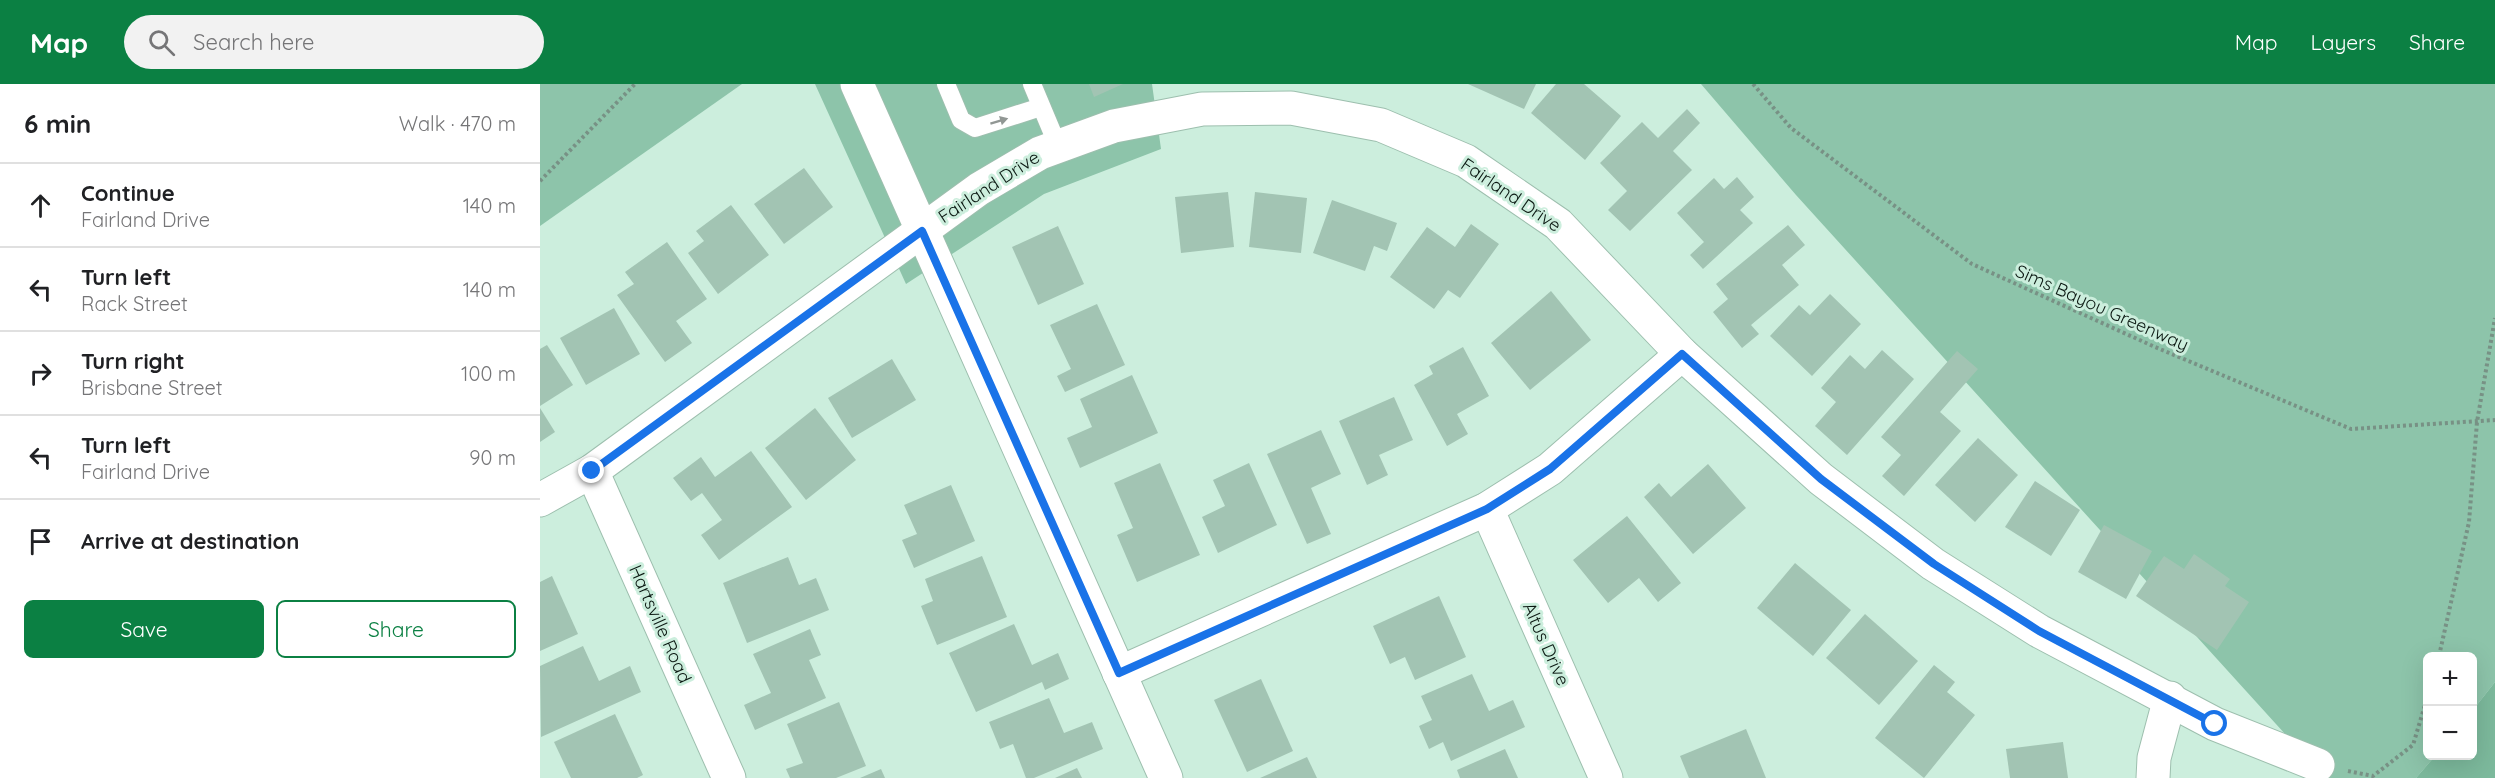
<!DOCTYPE html>
<meta charset="utf-8">
<style>
:root{--surface:#fff;--page:#f2f2f2;--text:#202124;--muted:#757577;--line:#e0e0e0;--accent:#0b8043}
body{margin:0;font-family:Quicksand,sans-serif;background:var(--page);color:var(--text)}
.controls{position:absolute;right:18px;bottom:18px;display:grid;overflow:hidden;border-radius:9px;box-shadow:0 6px 24px #0002}
.controls button{width:54px;height:54px;display:grid;place-items:center;padding:0;border:0;border-bottom:2px solid var(--line);background:var(--surface);color:var(--text);font:30px sans-serif}
.stop{position:absolute;width:18px;height:18px;margin:-14px;border:4px solid #1a73e8;border-radius:50%;background:#fff}
.stop.end{background:#1a73e8;border-color:#fff;box-shadow:0 2px 6px #0008}
.list{margin:0;padding:0;list-style:none}
h2{display:flex;justify-content:space-between;align-items:center;height:78px;margin:0;padding:0 24px;font-size:26px}
h2 small{font-size:20px;font-weight:400;color:var(--muted)}
.list li{display:grid;grid-template-columns:39px 1fr auto;gap:18px;align-items:center;box-sizing:border-box;height:84px;padding:0 24px;border-top:2px solid var(--line)}
.list b{display:block;font-size:22px;white-space:nowrap}
.list p{margin:0;font-size:20px;white-space:nowrap;color:var(--muted)}
.list em{font-size:20px;font-style:normal;color:var(--muted)}
.actions{display:flex;gap:12px;padding:18px 24px}
.actions a{flex:1;padding:14px 0;border:2px solid var(--accent);border-radius:9px;text-align:center;font-size:21px;color:var(--accent)}
.actions .main{background:var(--accent);color:#fff}
.icon{flex:none;width:33px;height:33px;fill:none;stroke:currentColor;stroke-width:2;stroke-linecap:round;stroke-linejoin:round}
.map{position:relative;flex:none;width:1955px;height:694px;overflow:hidden}
header{display:flex;align-items:center;gap:36px;box-sizing:border-box;height:84px;padding:0 30px;background:var(--accent);color:#fff}
header strong{font-size:28px}
nav{display:flex;gap:33px;margin-inline-start:auto;font-size:21px}
.search{width:420px;height:54px;background:var(--page);display:flex;align-items:center;gap:15px;box-sizing:border-box;padding:0 21px;border-radius:33px;color:var(--muted);font-size:22px}
main{display:flex}
aside{flex:1;background:var(--surface)}
.map>svg:first-child{display:block}
</style>
<header>
<strong>Map</strong>
<div class="search"><svg class="icon" aria-label="search" viewBox="0 0 24 24"><circle cx="10" cy="10" r="6"/><path d="M15 15l6 6"/></svg>Search here</div>
<nav><a>Map</a><a>Layers</a><a>Share</a></nav>
</header>
<main>
<aside>
<h2>6 min<small>Walk · 470 m</small></h2>
<ul class="list">
<li><svg class="icon" aria-label="ahead" viewBox="0 0 24 24"><path d="M12 20V5M6 11l6-6 6 6"/></svg><div><b>Continue</b><p>Fairland Drive</p></div><em>140 m</em></li>
<li><svg class="icon" aria-label="left" viewBox="0 0 24 24"><path d="M17 20v-9H6M10 6l-5 5 5 5"/></svg><div><b>Turn left</b><p>Rack Street</p></div><em>140 m</em></li>
<li><svg class="icon" aria-label="right" viewBox="0 0 24 24"><path d="M7 20v-9h11M14 6l5 5-5 5"/></svg><div><b>Turn right</b><p>Brisbane Street</p></div><em>100 m</em></li>
<li><svg class="icon" aria-label="left" viewBox="0 0 24 24"><path d="M17 20v-9H6M10 6l-5 5 5 5"/></svg><div><b>Turn left</b><p>Fairland Drive</p></div><em>90 m</em></li>
<li><svg class="icon" aria-label="arrive" viewBox="0 0 24 24"><path d="M6 21V4h12l-3 4 3 4H6"/></svg><div><b>Arrive at destination</b></div></li>
</ul>
<div class="actions"><a class="main">Save</a><a>Share</a></div>
</aside>
<div class="map">
<svg width="1955" height="694" viewBox="0 0 1955 694">
<rect width="100%" height="100%" fill="#ced"/>
<g fill="#8dc4aa">
<path d="M0,0H202L0,142Z"/>
<path d="M275,0H612L621,65L504,110L366,200Z"/>
<path d="M1161,0H1955V598L1933,626L1932,572H1888V672H1895L1876,694H1785L1256,111Z"/>
</g>
<path fill="#7cb99c" d="M1955,598V694H1876L1895,672H1932L1933,626Z"/>
<g fill="#a2c4b3">
<path d="M549,0H583L554,13Z"/>
<path d="M928,0H996L984,25Z"/>
<path d="M1016,0H1044L1081,32L1045,76L991,29Z"/>
<path d="M1147,25L1160,39L1133,67L1152,86L1090,147L1068,126L1087,107L1060,79L1102,38L1118,54Z"/>
<path d="M264,84L293,123L244,160L214,120Z"/>
<path d="M1197,93L1214,113L1200,126L1213,139L1163,185L1150,171L1164,158L1137,129L1174,94L1184,105Z"/>
<path d="M688,108L694,163L641,169L635,113Z"/>
<path d="M715,108L767,114L761,169L709,163Z"/>
<path d="M792,116L857,139L847,167L834,162L825,187L773,169Z"/>
<path d="M191,121L229,171L178,210L148,169L164,157L156,147Z"/>
<path d="M931,140L959,160L920,214L908,206L894,225L850,193L887,143L915,163Z"/>
<path d="M1248,141L1265,161L1242,181L1259,201L1211,241L1219,250L1202,264L1173,228L1188,215L1176,200Z"/>
<path d="M518,142L544,200L498,221L472,163Z"/>
<path d="M127,158L167,215L136,237L152,259L125,278L77,211L94,200L85,188Z"/>
<path d="M1011,207L1051,256L990,306L951,259Z"/>
<path d="M1290,210L1321,240L1272,292L1230,252L1259,221L1270,231Z"/>
<path d="M557,220L585,281L525,308L517,292L531,285L510,241Z"/>
<path d="M74,224L100,270L46,301L20,254Z"/>
<path d="M7,261L33,301L0,322V265Z"/>
<path d="M923,263L949,312L917,330L928,350L907,362L874,301L893,290L889,282Z"/>
<path d="M1342,266L1374,295L1307,371L1275,342L1296,318L1281,304L1310,271L1325,285Z"/>
<path d="M1417,267L1438,285L1400,328L1421,347L1364,412L1342,392L1361,371L1341,353Z"/>
<path d="M352,275L376,316L312,354L288,314Z"/>
<path d="M592,291L618,349L540,384L527,354L552,343L540,315Z"/>
<path d="M854,313L873,356L839,371L848,391L827,401L799,337Z"/>
<path d="M0,324L15,348L0,358Z"/>
<path d="M275,324L316,376L266,416L225,364Z"/>
<path d="M781,346L801,390L771,404L791,450L767,460L727,370Z"/>
<path d="M1438,354L1478,391L1435,438L1395,401Z"/>
<path d="M211,367L252,423L179,476L161,451L182,436L162,409L151,417L133,394L161,373L175,393Z"/>
<path d="M620,379L660,471L597,498L577,451L593,444L574,399Z"/>
<path d="M709,379L737,441L678,469L662,433L685,422L673,396Z"/>
<path d="M1168,380L1206,424L1153,470L1104,413L1119,399L1131,413Z"/>
<path d="M1495,397L1540,426L1511,472L1465,443Z"/>
<path d="M411,401L435,457L374,484L362,456L377,450L364,421Z"/>
<path d="M1087,432L1141,499L1118,518L1099,494L1068,519L1033,476Z"/>
<path d="M1564,441L1612,467L1586,515L1538,488Z"/>
<path d="M1654,470L1690,495L1685,502L1709,518L1677,566L1596,512L1624,472L1644,485Z"/>
<path d="M442,472L467,533L397,561L381,522L393,517L385,495Z"/>
<path d="M248,473L259,501L276,494L289,526L207,559L183,499Z"/>
<path d="M1255,479L1311,526L1273,572L1217,524Z"/>
<path d="M12,492L38,550L0,567V498Z"/>
<path d="M899,512L926,573L875,596L865,573L850,580L833,542Z"/>
<path d="M1325,530L1378,577L1339,621L1286,574Z"/>
<path d="M474,540L492,581L518,569L529,595L505,606L502,598L436,628L409,569Z"/>
<path d="M270,545L281,571L269,576L286,614L215,646L204,621L231,609L213,570Z"/>
<path d="M43,562L59,597L90,582L101,608L1,653L0,582Z"/>
<path d="M1394,581L1415,598L1407,608L1435,631L1384,694L1335,654Z"/>
<path d="M932,590L949,627L973,616L985,643L911,677L903,658L889,665L879,642L892,636L881,612Z"/>
<path d="M721,595L753,667L707,688L674,616Z"/>
<path d="M509,614L524,649L552,638L563,665L494,694H486L473,660L460,665L449,638Z"/>
<path d="M299,618L326,682L296,694H250L246,685L263,679L247,640Z"/>
<path d="M75,630L103,691L97,694H31L14,658Z"/>
<path d="M1206,645L1226,694H1149L1140,672Z"/>
<path d="M1523,658L1528,694H1470L1466,665Z"/>
<path d="M965,665L978,694H920L917,686Z"/>
<path d="M767,673L777,694H720Z"/>
<path d="M537,684L542,694H515Z"/>
<path d="M341,685L345,694H320Z"/>
</g>
<g fill="none" stroke-linecap="round" stroke-linejoin="round">
<defs>
<g id="service">
<path d="M406,0L421,36L435,44L501,23"/>
<path d="M492,0L518,62"/>
</g>
<g id="minor">
<path d="M317,0L626,694"/>
<path d="M52,387L189,694"/>
<path d="M0,416L52,387L439,105L500,69L574,42L662,25L751,24L841,41L926,77L1018,140L1142,270L1281,395L1393,480L1499,547L1675,640L1778,681"/>
<path d="M947,425L1066,694"/>
<path d="M579,589L947,425L1010,385L1142,270"/>
<path d="M1613,694L1614,674L1630,614"/>
</g>
</defs>
<use href="#service" stroke="#9dbfae" stroke-width="20"/>
<use href="#minor" stroke="#9dbfae" stroke-width="35"/>
<g stroke="#789185" stroke-width="4" stroke-dasharray="3 3" stroke-linecap="butt">
<path d="M1213,0L1251,44L1432,180L1615,263L1811,345L1955,336"/>
<path d="M0,97L95,0"/>
<path d="M1899,572L1929,438L1937,338L1955,234"/>
<path d="M1808,687L1833,692L1873,661L1888,611"/>
</g>
<use href="#service" stroke="#fff" stroke-width="18"/>
<use href="#minor" stroke="#fff" stroke-width="33"/>
</g>
<defs><path id="oneway-solid" d="M-6-.8H1V-3.2L6.5 0L1 3.2V.8H-6Z" transform="scale(1.5)"/></defs>
<use fill="#919794" href="#oneway-solid" transform="translate(459 37) rotate(-17)"/>
<g fill="none" stroke-linecap="round" stroke-linejoin="round">
<path stroke="#1a73e8" stroke-width="8" d="M52,387L382,147L579,589L947,425L1010,385L1142,270L1281,395L1394,480L1499,547L1675,640"/>
</g>
<g text-anchor="middle" stroke-width="6" stroke-linejoin="round" paint-order="stroke">
<g font-size="18" fill="#0a1711" stroke="#ced">
<text transform="translate(449 103) rotate(-33)" y="6">Fairland Drive</text>
<text transform="translate(971 111) rotate(34)" y="6">Fairland Drive</text>
<text transform="translate(1562 224) rotate(24)" y="6">Sims Bayou Greenway</text>
<text transform="translate(120 540) rotate(66)" y="6">Hartsville Road</text>
<text transform="translate(1006 560) rotate(66)" y="6">Altus Drive</text>
</g>
</g>
</svg>
<div class="controls">
<button>+</button>
<button>−</button>
</div>
<div class="stop" style="left:1675px;top:640px"></div>
<div class="stop end" style="left:52px;top:387px"></div>
</div>
</main>
